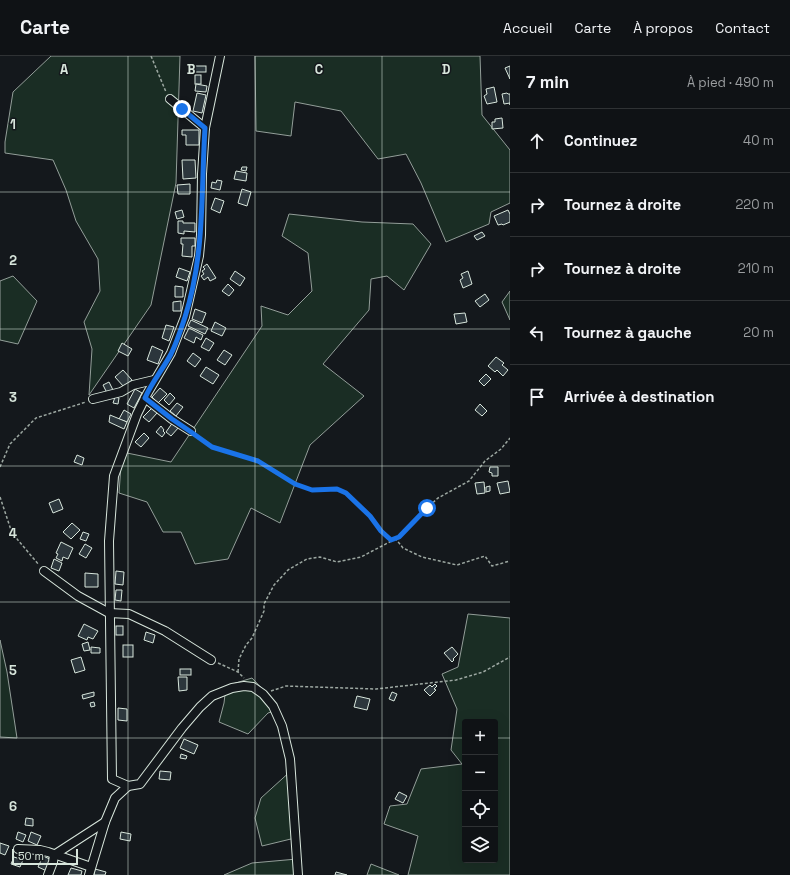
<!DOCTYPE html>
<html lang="fr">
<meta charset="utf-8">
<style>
:root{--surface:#0f1215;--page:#181b1e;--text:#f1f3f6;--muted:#9b9ea0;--line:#2f3234}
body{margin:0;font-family:"Space Grotesk",sans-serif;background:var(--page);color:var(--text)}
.controls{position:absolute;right:12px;bottom:12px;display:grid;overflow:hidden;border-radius:4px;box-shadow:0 4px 16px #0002}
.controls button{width:36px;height:36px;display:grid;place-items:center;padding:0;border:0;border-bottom:1px solid var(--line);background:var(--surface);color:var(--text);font:20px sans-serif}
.scale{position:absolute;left:12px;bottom:10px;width:66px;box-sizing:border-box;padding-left:4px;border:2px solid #d8e6dc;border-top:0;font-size:11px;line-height:14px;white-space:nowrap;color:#d8e6dc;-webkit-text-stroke:3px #14181c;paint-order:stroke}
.stop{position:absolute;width:12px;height:12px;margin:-9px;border:3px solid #1a73e8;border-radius:50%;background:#fff}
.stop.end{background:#1a73e8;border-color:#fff;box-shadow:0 1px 4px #0008}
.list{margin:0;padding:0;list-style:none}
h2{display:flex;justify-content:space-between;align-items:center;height:52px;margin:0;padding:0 16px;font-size:17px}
h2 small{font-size:13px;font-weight:400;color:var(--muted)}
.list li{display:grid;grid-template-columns:26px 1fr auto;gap:12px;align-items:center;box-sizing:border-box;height:64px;padding:0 16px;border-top:1px solid var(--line)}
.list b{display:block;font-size:15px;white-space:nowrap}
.list em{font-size:13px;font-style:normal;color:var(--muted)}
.icon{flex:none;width:22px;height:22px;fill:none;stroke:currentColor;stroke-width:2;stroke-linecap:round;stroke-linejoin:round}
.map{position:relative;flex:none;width:510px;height:819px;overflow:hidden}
header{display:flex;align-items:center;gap:24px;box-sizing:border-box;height:56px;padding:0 20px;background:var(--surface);border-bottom:1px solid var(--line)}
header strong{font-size:19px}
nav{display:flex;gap:22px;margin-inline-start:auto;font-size:14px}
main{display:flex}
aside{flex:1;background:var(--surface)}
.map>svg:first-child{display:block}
</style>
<header>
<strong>Carte</strong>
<nav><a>Accueil</a><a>Carte</a><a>À propos</a><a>Contact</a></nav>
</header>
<main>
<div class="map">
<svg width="510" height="819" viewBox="0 0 510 819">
<rect width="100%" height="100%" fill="#14181c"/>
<g fill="#1a2d24" stroke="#939e99" fill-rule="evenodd">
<path d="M51,0H180L176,127L151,249L89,339L92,293L84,266L100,235L98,203L76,165L66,134L53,104L5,97V86L13,36Z"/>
<path d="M255,0H480L482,59L510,94V147L491,156L489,168L446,186L421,127L406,98L378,103L341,55L295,46L291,80L256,75Z"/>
<path d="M289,158L362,166L413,168L431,188L404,234L387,220L371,223L369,254L323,308L364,340L310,389L280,467L251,452L228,503L195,508L181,476H163L147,446L119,437L122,396L171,406L262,270L261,250L288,259L312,235L308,197L282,180Z"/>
<path d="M13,220L37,245L18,288L0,284V225Z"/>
<path d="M510,235V264L502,246Z"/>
<path d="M468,558L510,562V819H408L418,780L384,768L390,750L407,748L421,713L462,708L451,694L457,653L442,618L458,611ZM465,666H495V804H465Z"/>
<path d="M0,584L7,616L17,682L0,681Z"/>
<path d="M252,622L273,644L278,654L268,657L248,678L219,666L224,647L226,630Z"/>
<path d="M293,713L295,782L262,790L255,762L261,742Z"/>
<path d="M297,803L298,819H224L252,807Z"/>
<path d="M371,808L399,819H367Z"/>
</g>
<g fill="#2c363c" stroke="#d8e6dc">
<rect x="194" y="10" width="12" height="6"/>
<path d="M510,10V23L505,12Z"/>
<rect x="195" y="19" width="6" height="9"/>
<path d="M196,28L207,30L206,36L195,35Z"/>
<path d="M494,31L497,46L487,48L484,40L487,38L486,33Z"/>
<path d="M197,37L206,39L202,57L193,55Z"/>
<path d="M507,37L508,38H510V49V47L504,48L502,38Z"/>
<path d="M502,62L503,72L492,73V66H495V63Z"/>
<path d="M182,74H199V89H186V79H182Z"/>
<path d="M182,104H195L196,122L183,123Z"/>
<path d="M242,111H247L246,115L241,114Z"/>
<path d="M236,115L247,117L246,125L234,123Z"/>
<path d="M217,124L222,125L220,134L211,132L212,126L216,127Z"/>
<path d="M190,128V138H178L177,129Z"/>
<path d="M242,133L251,136L247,150L238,147Z"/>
<path d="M215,142L224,145L220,157L211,153Z"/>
<path d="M182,154L184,161L177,163L175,156Z"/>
<path d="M508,154L510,158V166L503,169L502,168L498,169L494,160Z"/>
<path d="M178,165H183V167H195V176L184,175V178L178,177Z"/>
<path d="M482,176L485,180L477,184L474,180Z"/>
<path d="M181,182H195V190H192V201L182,200L183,188H181Z"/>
<path d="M207,208L216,222L210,225L208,221L204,224L201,220L204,218L202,215L205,213L203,211Z"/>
<path d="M179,212L190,216L187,225L176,221Z"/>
<path d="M235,215L245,222L240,230L230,223Z"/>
<path d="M468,215L472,228L463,232L460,224L463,222L461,218Z"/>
<path d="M228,228L234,234L229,240L222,235Z"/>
<path d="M175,230L183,231V241H175Z"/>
<path d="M485,238L489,244L480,251L475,245Z"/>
<path d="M181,245V255H173V246Z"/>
<path d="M195,253L206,257L202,267L192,263Z"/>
<path d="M465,257L467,266L456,268L454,258Z"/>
<path d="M191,264L208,272L205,278L188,270Z"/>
<path d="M215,266L226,272L222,280L211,275Z"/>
<path d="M166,269L174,271L169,285L162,282Z"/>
<path d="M189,272L203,279L201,284L196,281L194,287L184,282Z"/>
<path d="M206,282L214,287L209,295L201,291Z"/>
<path d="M122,287L132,293L128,300L118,295Z"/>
<path d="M152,290L163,295L158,308L147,304Z"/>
<path d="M224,294L232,299L225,309L217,304Z"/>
<path d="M193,297L201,303L195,311L187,305Z"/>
<path d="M496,301L504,307L502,309L508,314L503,320L497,314L495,316L488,310Z"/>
<path d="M206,311L219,319L213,328L200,320Z"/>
<path d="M123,314L132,324L124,331L115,321Z"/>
<path d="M486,318L491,323L484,330L479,325Z"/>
<path d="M109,326L113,334L107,337L103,329Z"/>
<path d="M160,332L167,338L158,347L152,341Z"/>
<path d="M135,333L142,337L134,352L127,348Z"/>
<path d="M170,337L175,342L169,349L164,344Z"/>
<path d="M115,341L119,342L118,348L113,347Z"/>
<path d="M177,347L183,351L176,360L170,355Z"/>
<path d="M480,348L487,355L482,360L475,354Z"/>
<path d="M152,352L157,357L149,366L143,361Z"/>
<path d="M124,354L131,358L127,366L119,363Z"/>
<path d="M110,359L127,366L124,373L109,366Z"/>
<path d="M173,366L179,371L171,380L166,376Z"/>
<path d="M161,370L164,374L163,375L165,377L162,381L156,376Z"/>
<path d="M144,377L149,382L141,391L135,386Z"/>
<path d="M77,399L84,402L82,409L74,406Z"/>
<path d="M490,411H498V420H492V417L489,416Z"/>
<path d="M508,425L510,436L500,438L497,427Z"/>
<path d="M484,426L485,437L477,438L475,427Z"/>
<path d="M490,430V435L486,436V431Z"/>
<path d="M59,443L63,453L53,457L49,447Z"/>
<path d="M72,467L80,474L71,483L63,476Z"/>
<path d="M83,476L89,478L86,485L80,483Z"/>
<path d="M61,486L73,492L68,503L63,501L62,505L56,502L58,498L56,497Z"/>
<path d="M85,488L92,492L86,502L79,498Z"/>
<path d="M54,503L62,507L59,515L51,512Z"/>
<path d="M116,515L124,516L123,529L115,528Z"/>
<path d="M85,517L98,518V531H85Z"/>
<path d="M116,534H122L121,545L115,544Z"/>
<path d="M84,568L98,575L93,583L88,581L87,584L78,580Z"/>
<rect x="116" y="570" width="7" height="9"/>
<path d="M146,576L155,579L153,587L144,584Z"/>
<path d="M88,586L90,594L84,595L82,588Z"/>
<rect x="123" y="589" width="10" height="12"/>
<path d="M91,591L100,592V597H91Z"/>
<path d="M452,591L458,598L453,603L454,604L452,606L444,597Z"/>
<path d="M81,601L85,614L75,617L71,604Z"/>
<rect x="180" y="613" width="11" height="6"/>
<path d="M178,621H187V634L179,635Z"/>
<path d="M435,628L437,630L434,633L436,634L430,640L424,634L430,629L432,631Z"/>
<path d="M94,636V640L83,643L82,639Z"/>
<path d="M392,636L397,638L394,645L389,643Z"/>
<path d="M357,640L370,643L367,654L354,651Z"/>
<path d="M94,646L95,650L91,651L90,647Z"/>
<path d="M118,652L127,653V665L118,664Z"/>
<path d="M184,683L198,689L194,698L180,692Z"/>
<path d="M181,698L187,700L186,703L180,702Z"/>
<path d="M160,715L171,716L170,724L159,723Z"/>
<path d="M399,736L407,740L403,747L395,743Z"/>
<path d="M26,762L33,763V770L25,769Z"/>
<path d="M18,776L26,779L23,786L16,783Z"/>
<path d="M31,776L41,780L37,789L28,785Z"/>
<path d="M121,776L131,778L130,785L120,783Z"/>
<path d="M0,787L9,790L5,799L0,797Z"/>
<path d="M43,800L52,804L47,815L38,811Z"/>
<path d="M14,801L23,804L20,811L11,808Z"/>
<path d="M71,812L82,815L81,819H68Z"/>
<path d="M95,813L106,816L105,819H94Z"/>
<path d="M336,816L347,819H335Z"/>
</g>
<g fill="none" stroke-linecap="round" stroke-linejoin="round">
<defs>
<g id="street">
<path d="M220,0L205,72L202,118L201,179L199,200L185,261L171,297L147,338L137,358L114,420L109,485L112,723L128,730L140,728L182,672L200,651L212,640L232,632L244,630L253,631L263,638L273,650L282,670L290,703L298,819"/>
<path d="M170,43L205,72"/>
<path d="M145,342L172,363L191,375"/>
<path d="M93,343L121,336L133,329L154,324"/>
<path d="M44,515L78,540L109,557L129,558L165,575L211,604"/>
<path d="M18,793L40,794L48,796L91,811"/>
<path d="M48,819L53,806L54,799L105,766"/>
<path d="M89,819L105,766L115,742L128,730"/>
</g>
</defs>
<use href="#street" stroke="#d8e6dc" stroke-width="10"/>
<g stroke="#9da8a2" stroke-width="1.5" stroke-dasharray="3 2" stroke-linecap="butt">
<path d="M151,0L166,36"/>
<path d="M197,380L212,391L258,405L295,428L312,434L337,433L346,437L370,460L381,475L391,484"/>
<path d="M0,411L10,388L36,362L86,346"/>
<path d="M0,441L12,477L39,509"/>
<path d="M395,482L403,492L422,501L444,506L457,509L485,500L492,510L510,505"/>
<path d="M218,607L238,616L244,622"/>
<path d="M238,616L239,603L246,589L252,582L264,555V548L274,529L288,514L307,503L320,501L337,506L361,501L399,481L415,463L438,442L469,425L485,405L501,393L510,382"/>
<path d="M271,635L286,630L376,633L456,624L483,616L510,601"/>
</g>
<use href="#street" stroke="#14181c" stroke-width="8"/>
</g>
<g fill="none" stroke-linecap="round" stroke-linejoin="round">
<path stroke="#1a73e8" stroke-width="5" d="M182,53L205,72C201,135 205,199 185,261C181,273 177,286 171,298C163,313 152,326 145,342L172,363L191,376L212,391L258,405L295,428L312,434L337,433L346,437L370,460L381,475L391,484L399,481L427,452"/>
</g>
<path fill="none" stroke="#d8e6dc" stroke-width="1" stroke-opacity="0.55" d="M128,0V819M255,0V819M382,0V819M0,136H510M0,273H510M0,410H510M0,546H510M0,682H465M495,682H510"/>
<g font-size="13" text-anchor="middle" font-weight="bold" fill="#d8e6dc" stroke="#14181c" stroke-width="3" stroke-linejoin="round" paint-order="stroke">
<text x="64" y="18">A</text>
<text x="191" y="18">B</text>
<text x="319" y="18">C</text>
<text x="446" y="18">D</text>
<text x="13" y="73">1</text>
<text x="13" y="209">2</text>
<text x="13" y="346">3</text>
<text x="13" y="482">4</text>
<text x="13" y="619">5</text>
<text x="13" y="755">6</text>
</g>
</svg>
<div class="controls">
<button>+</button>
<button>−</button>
<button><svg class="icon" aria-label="locate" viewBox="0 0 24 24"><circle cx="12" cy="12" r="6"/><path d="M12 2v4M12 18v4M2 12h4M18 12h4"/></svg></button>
<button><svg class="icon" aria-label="layers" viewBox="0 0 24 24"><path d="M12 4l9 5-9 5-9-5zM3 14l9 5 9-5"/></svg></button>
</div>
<div class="scale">50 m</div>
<div class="stop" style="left:427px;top:452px"></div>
<div class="stop end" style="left:182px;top:53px"></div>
</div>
<aside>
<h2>7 min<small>À pied · 490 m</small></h2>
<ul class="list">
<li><svg class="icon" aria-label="ahead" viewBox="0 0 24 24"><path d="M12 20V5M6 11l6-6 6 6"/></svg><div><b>Continuez</b></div><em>40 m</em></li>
<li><svg class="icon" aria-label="right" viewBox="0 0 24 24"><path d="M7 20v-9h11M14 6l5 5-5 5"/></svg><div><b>Tournez à droite</b></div><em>220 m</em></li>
<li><svg class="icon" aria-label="right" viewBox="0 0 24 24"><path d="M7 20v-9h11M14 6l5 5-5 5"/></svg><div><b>Tournez à droite</b></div><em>210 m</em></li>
<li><svg class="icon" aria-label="left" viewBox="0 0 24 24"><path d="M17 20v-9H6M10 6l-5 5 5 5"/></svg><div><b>Tournez à gauche</b></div><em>20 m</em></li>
<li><svg class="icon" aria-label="arrive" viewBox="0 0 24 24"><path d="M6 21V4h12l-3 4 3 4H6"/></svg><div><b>Arrivée à destination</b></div></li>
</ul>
</aside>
</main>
